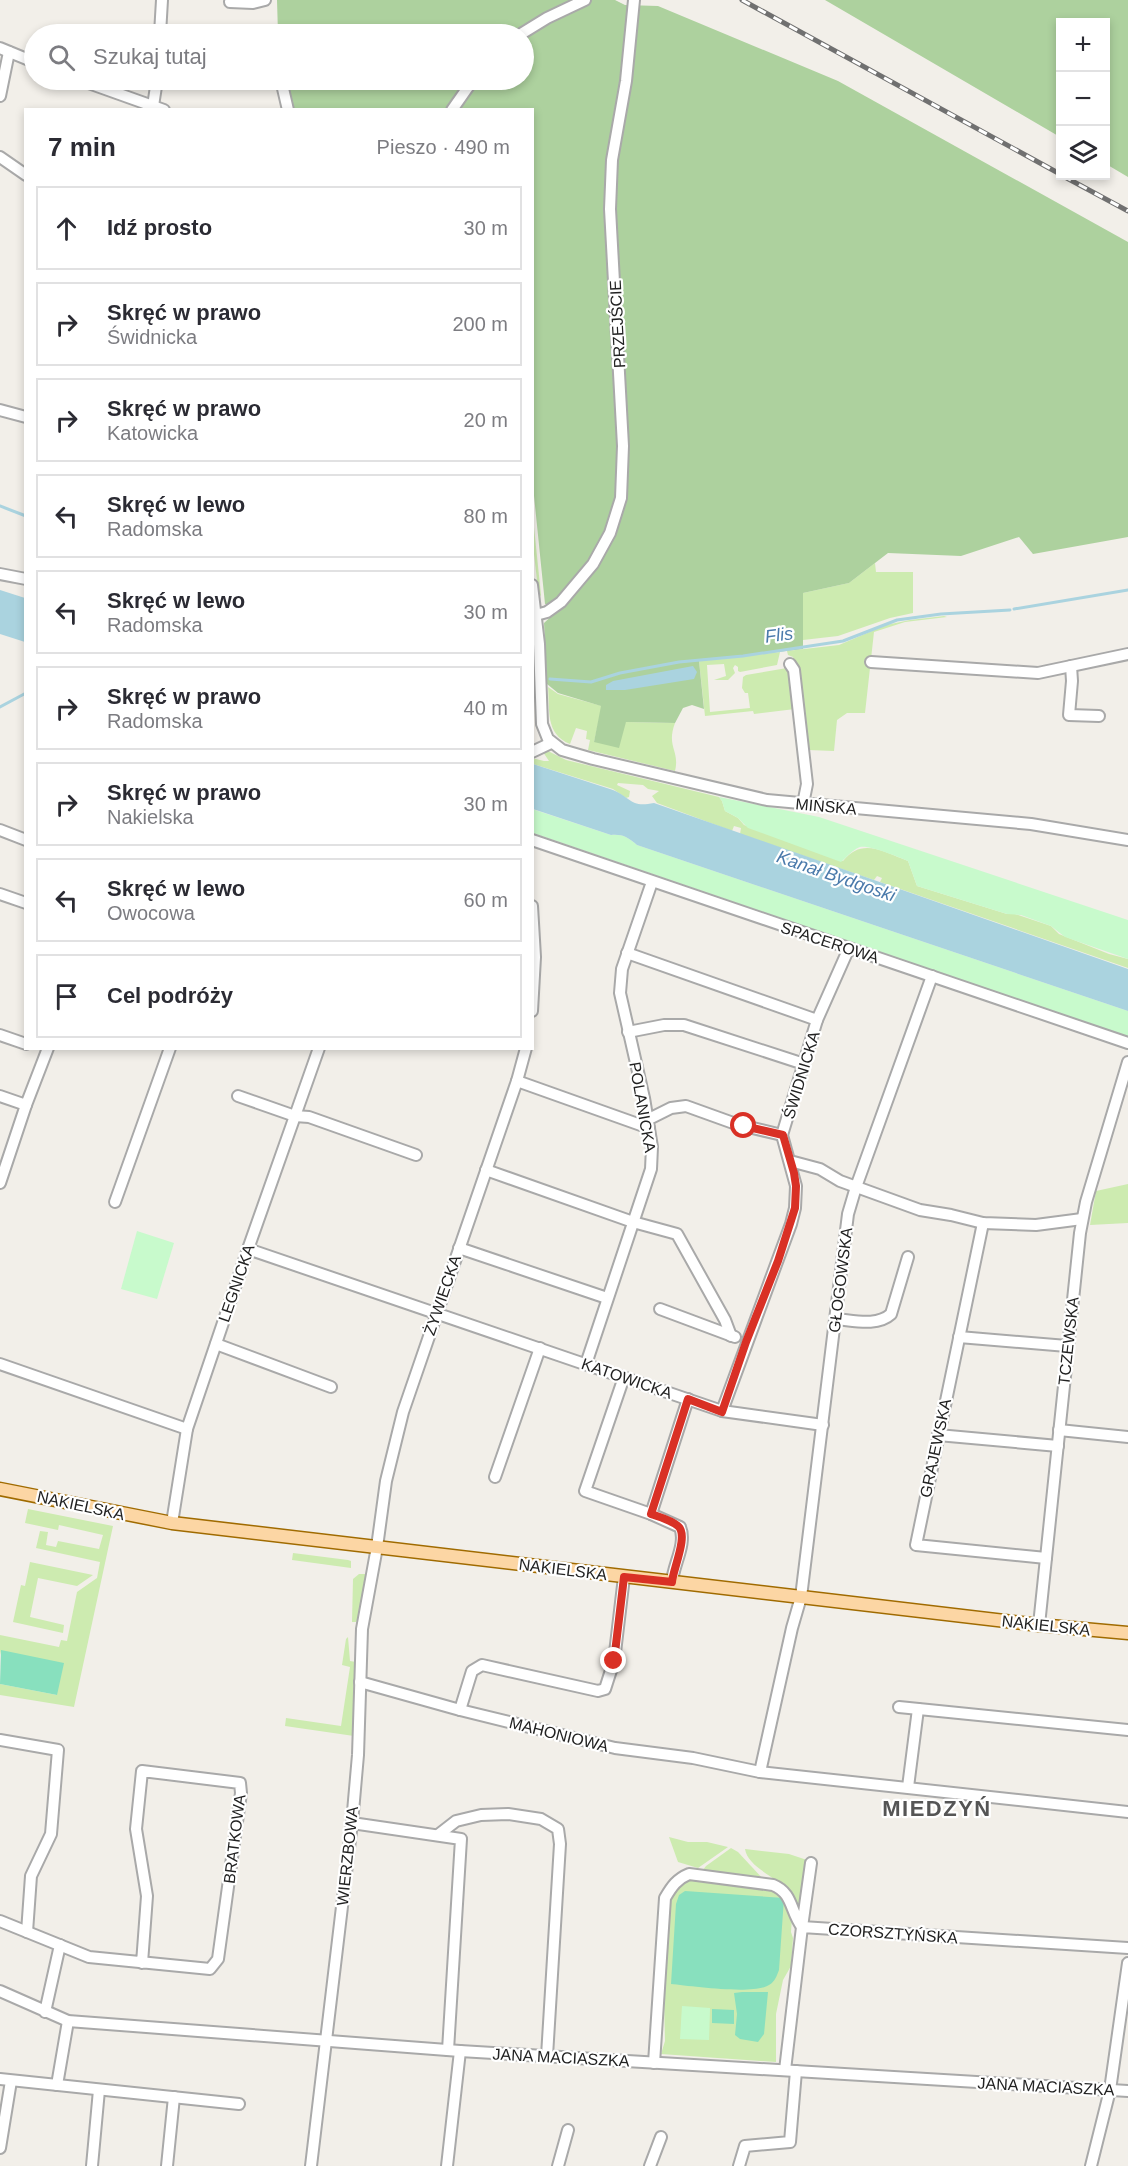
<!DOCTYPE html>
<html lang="pl">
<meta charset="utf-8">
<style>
:root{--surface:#fff;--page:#f2f2f3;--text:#2b2b33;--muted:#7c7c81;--line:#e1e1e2}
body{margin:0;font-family:Helvetica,sans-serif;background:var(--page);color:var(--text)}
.controls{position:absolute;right:18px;top:18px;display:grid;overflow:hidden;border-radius:0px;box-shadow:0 3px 9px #0003}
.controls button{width:54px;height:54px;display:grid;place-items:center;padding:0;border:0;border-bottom:2px solid var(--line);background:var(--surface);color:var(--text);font:30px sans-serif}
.stop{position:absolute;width:18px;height:18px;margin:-14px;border:4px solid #d93025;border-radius:50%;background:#fff}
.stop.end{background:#d93025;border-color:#fff;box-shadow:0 2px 6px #0008}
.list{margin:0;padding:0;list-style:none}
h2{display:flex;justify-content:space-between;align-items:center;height:78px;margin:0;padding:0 24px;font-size:26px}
h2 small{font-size:20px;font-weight:400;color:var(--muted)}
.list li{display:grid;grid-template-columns:39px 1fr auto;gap:18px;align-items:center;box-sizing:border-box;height:84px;margin:0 12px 12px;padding:0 12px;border:2px solid var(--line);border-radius:0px}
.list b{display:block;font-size:22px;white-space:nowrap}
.list p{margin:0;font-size:20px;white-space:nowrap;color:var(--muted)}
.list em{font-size:20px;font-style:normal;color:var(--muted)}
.icon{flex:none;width:33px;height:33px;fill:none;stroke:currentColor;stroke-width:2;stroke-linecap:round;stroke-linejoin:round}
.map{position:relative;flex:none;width:1128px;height:2166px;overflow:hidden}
.search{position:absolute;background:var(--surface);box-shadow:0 3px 9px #0003;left:24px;top:24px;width:510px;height:66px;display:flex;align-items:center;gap:15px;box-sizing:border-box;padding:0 21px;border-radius:33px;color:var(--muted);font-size:22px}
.panel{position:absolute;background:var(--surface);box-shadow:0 3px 9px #0003;left:24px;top:108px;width:510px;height:942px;border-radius:0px}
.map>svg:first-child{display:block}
</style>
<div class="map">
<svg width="1128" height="2166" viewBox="0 0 1128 2166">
<rect width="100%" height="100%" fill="#f2efe9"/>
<g fill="#cdebb0">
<path d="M532,508L541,595L539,598L533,545Z"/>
<path d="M875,563L876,572H913V613L890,618L838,636L803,640V593L849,583Z"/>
<path d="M944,616L947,617L905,622L874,632L865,713H847L837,720L834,751L808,750L794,662L793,657L788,655L787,651L839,645L886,625L910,620Z"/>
<path d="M780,652L777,665L740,672L738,671V667L735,665L733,668L735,673L728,680H714L726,676L724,664L707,665L710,712L750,708L748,693H745L742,688L743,677L746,675L787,668L790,671L795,709L754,714L753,711L705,716L699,661Z"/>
<path d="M548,687L558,694L602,706L594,742L626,722L675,723C666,747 680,750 675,771L588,750L590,740L586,739L587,731L576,728L570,744C545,734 550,710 548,687Z"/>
<path d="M546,750L566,760L719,797L722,801L725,811L738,818L744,825L843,861C862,837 884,852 908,861L917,886L1007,914L1012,913L1051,926L1059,934L1109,954L1128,959V968L880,882L882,878L877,876L874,880L740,834L741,828L734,826L732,831L657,803L652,796L659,791L648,789L643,785L618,783L617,785L630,791L629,797L626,798L613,789L533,764L532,758L544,761H549L543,752Z"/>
<path d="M1128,1184V1223L1090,1225L1096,1191Z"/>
<path d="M28,1509L113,1526L74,1707L0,1695V1684L57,1695L1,1651L0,1655V1635L59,1647L61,1640L67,1641L77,1592L97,1578L100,1562L36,1548L40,1531L48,1532L46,1545L56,1547L58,1541L99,1549L103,1535L59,1525L58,1530L25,1523Z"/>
<path d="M293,1553L348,1560L351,1561V1568L292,1560Z"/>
<path d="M30,1562L93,1575L77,1586L38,1578L30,1617L64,1625L63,1633L13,1622L21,1585L25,1586Z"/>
<path d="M359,1574H366L359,1618L356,1622H352L353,1579Z"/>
<path d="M348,1637L350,1661L356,1662L354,1736L285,1726L286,1718L341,1726L350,1667L342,1665L346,1639Z"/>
<path d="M669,1837L688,1842H707L728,1847L698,1868L678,1862Z"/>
<path d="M731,1848L738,1852L765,1881L704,1873L703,1870L706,1866Z"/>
<path d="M745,1849L789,1854L810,1861L803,1918C799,1910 795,1900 789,1892C779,1878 748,1868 745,1849Z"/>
<path d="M683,1878L769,1887L785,1895L792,1918L791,1932L793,1938L791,1966L783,1980L776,2014V2062L661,2054L665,2041L664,2000L670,1900Z"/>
</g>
<g fill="#add19e">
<path d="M277,0H615L625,5L658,6L838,81L1128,242V537L1033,554L1019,537L961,556L888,553L849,583L803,593V649L699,661L704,709L692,705L683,708L675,723L626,722L619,748L594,742L601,706L558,693L547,684L544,623L560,608L551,604H545L533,486L532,110L293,109L286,80H524V34H278Z"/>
<path d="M825,0H1128V177L1106,164V22H1060V137Z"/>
</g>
<g fill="#c8facc">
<path d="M719,797L819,817L1128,920V959L1065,937L1051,926L1040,922L1021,915L1007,914L917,886L908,861C898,857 870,845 860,847C852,850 847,857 841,862L748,828L738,818L725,811L722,801Z"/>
<path d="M532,809L611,835C622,834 628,837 637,845L1128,1011V1037L533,833Z"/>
<path d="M137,1231L174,1243L157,1299L121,1289Z"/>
<path d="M682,2006L710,2008L709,2040L680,2039Z"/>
</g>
<g fill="#88e0be">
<path d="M1,1650L64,1663L57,1695L0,1684Z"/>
<path d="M685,1891L784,1898L779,1970C777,1975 775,1982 769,1985C754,1995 691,1986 671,1984L676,1904L679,1895Z"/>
<path d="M742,1992H768L764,2034L758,2042L740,2039L735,2035L737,2014L734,1993Z"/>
<path d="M712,2009L734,2010V2024L712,2023Z"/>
</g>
<g fill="#aad3df">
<path d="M0,590L25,598V642L0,634Z"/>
<path d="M693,666L697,672L694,679L625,690H606V685L613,681Z"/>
<path d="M533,764L613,790C632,798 630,808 654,803L1128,969V1011L637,845C628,837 622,834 611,835L533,809Z"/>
</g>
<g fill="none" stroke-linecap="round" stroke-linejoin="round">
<g stroke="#aad3df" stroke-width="3">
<path d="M0,506L26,516"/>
<path d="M1014,609L1128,590"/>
<path d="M550,679L591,682L620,673L679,662L743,656L843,641L897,620L941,614L1010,610"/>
<path d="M0,707L26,693"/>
</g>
<defs>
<g id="minor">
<path d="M230,2L253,3L265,0"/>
<path d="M160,34L162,0"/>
<path d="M521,34L547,18L585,0"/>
<path d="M0,48L34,62"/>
<path d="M80,80L164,110"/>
<path d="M281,80L288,110"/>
<path d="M0,96L9,52"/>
<path d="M153,106L157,80"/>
<path d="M452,110L473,80"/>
<path d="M0,157L26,175"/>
<path d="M0,410L26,417"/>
<path d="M0,574L26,579"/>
<path d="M532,585L539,644L542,724L548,739L562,750L593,759L767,800L1031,824L1128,840"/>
<path d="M536,615L547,612L561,602L593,564L610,533L621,498L623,446L610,209L612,160L626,81L634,0"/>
<path d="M871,662L1038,673L1128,654"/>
<path d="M790,664L794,670L807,784L803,804"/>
<path d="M1071,666L1072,681L1069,715L1099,716"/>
<path d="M532,752L551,743"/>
<path d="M0,830L26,840"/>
<path d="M532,840L1128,1043"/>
<path d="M0,894L26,903"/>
<path d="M532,906L535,957L532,1011"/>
<path d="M627,953L817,1020"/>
<path d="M628,1032L664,1025H684L804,1064"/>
<path d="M0,1035L26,1044"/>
<path d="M517,1081L649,1128"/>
<path d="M0,1096L26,1105"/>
<path d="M238,1096L295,1116L309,1117L416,1155"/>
<path d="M647,1120L671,1108L686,1106L736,1124L782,1135"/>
<path d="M790,1161L820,1169L840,1181L920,1210L951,1215L983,1223L1036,1225L1082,1219"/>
<path d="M486,1170L633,1222L677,1234L725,1320L731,1336"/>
<path d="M0,1183L26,1105L48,1048"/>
<path d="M115,1202L170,1048"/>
<path d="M983,1223L916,1545L1046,1558"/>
<path d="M459,1248L607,1298"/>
<path d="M248,1249L722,1411L823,1425"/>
<path d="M660,1309L735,1337"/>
<path d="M835,1319C852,1320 877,1327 891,1314L908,1257"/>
<path d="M959,1337L1067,1346"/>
<path d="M216,1344L331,1387"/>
<path d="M0,1364L187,1429"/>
<path d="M586,1364L651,1169L652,1147L644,1098L620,993L622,969L652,882"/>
<path d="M624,1377L585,1491L651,1514L680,1527C687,1544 673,1565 672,1582"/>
<path d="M722,1411L791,1224L795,1208L796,1186L782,1135L817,1020L849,948"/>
<path d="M1059,1430L1128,1437"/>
<path d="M938,1435L1058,1446"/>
<path d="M495,1477L540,1348"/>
<path d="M651,1514L688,1399"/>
<path d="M172,1523L187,1429L248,1249L319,1048"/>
<path d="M1039,1625L1080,1233L1086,1202L1128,1062"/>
<path d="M360,1682L460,1710L615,1748L693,1758L760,1772L1128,1812"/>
<path d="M899,1707L1128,1730"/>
<path d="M460,1710L472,1671L482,1665L598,1691L605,1689L614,1661L624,1577"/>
<path d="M0,1740L58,1750L51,1834L31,1876L27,1932"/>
<path d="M760,1772L792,1628L801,1597L848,1214L856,1187L932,976"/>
<path d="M908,1787L918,1709"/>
<path d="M352,1823L461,1839L448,2050"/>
<path d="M438,1835L456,1821L481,1815L508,1814L541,1819L558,1829L560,1844L547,2056"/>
<path d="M0,1921L89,1957L210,1969L218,1959L241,1793L240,1783L142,1771L136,1829L147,1896L142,1963"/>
<path d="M0,1991L68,2021L460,2051L1128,2091"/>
<path d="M45,2012L60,1945"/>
<path d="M654,2063L665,1898C672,1886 677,1879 689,1874L773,1885C793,1893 790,1911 802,1927L811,1863"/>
<path d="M785,2070L802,1927L1128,1948"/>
<path d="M0,2079L239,2104"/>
<path d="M57,2085L68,2021"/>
<path d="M0,2148L11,2081"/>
<path d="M92,2166L99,2090"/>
<path d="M167,2166L174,2097"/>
<path d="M311,2166L352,1823L358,1755L362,1629L377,1547L386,1481L403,1412L517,1081L526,1048"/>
<path d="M447,2166L460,2051"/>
<path d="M558,2166L568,2130"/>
<path d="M650,2166L661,2137"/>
<path d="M739,2166L745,2146L790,2142L796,2071"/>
<path d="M1091,2166L1110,2090L1128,1963"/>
</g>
<path id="major" d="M0,1489L172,1523L1039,1625L1128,1633"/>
</defs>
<use href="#minor" stroke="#a9a9a9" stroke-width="14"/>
<use href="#major" stroke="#a06b00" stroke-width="15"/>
<use href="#minor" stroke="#fff" stroke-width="10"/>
<use href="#major" stroke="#fcd6a4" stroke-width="12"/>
<defs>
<g id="rail">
<path d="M742,0L1060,174"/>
<path d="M1063,176L1128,211"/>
</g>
</defs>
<use href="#rail" stroke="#707070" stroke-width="5"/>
<use href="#rail" stroke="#fff" stroke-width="3" stroke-dasharray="9" stroke-linecap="butt"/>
</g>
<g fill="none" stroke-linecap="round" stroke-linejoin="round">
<path stroke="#d93025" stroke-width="8" d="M614,1661L624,1577L672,1582C673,1569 689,1535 678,1526C671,1520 659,1517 651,1514L688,1399L722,1412L746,1342L778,1261L795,1208L796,1186L794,1173L783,1135L744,1126"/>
</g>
<g text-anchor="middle" stroke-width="4.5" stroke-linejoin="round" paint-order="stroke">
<g font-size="16" fill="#222" stroke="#fff">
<text transform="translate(617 324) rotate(-93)" y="6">PRZEJŚCIE</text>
<text transform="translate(826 806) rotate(5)" y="6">MIŃSKA</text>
<text transform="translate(830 942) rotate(18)" y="6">SPACEROWA</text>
<text transform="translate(801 1075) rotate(-73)" y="6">ŚWIDNICKA</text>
<text transform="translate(643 1107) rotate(80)" y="6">POLANICKA</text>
<text transform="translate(840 1280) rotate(-83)" y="6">GŁOGOWSKA</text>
<text transform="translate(236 1283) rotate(-71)" y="6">LEGNICKA</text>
<text transform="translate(442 1295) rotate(-71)" y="6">ŻYWIECKA</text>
<text transform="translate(1068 1341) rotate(-84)" y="6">TCZEWSKA</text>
<text transform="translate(627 1378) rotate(19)" y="6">KATOWICKA</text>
<text transform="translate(935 1448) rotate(-78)" y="6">GRAJEWSKA</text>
<text transform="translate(81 1505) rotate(12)" y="6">NAKIELSKA</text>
<text transform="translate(563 1569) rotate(7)" y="6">NAKIELSKA</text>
<text transform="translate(1046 1625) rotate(6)" y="6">NAKIELSKA</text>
<text transform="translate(559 1734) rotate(14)" y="6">MAHONIOWA</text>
<text transform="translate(234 1839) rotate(-83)" y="6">BRATKOWA</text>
<text transform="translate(347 1856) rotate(-84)" y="6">WIERZBOWA</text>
<text transform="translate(893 1933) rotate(4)" y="6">CZORSZTYŃSKA</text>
<text transform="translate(561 2057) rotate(3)" y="6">JANA MACIASZKA</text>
<text transform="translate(1046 2086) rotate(3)" y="6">JANA MACIASZKA</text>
</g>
<g font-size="18" font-style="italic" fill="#4a7aab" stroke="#fff">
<text transform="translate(779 635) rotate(-7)" y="6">Flis</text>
<text transform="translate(836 876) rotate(19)" y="6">Kanał Bydgoski</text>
</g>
<g font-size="22" font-weight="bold" letter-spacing="1.5" fill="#555" stroke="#fff">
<text x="937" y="1816">MIEDZYŃ</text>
</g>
</g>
</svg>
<div class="controls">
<button>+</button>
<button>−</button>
<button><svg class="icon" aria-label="layers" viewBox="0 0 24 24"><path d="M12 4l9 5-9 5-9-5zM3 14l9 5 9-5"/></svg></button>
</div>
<div class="stop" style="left:744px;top:1126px"></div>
<div class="stop end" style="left:614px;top:1661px"></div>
<div class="search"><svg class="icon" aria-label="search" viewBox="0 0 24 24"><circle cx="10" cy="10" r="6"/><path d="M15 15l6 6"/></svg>Szukaj tutaj</div>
<section class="panel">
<h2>7 min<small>Pieszo · 490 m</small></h2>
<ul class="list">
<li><svg class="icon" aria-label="ahead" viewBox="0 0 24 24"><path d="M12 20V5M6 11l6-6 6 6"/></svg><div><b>Idź prosto</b></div><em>30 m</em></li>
<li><svg class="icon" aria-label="right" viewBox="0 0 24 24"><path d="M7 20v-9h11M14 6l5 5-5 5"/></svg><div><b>Skręć w prawo</b><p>Świdnicka</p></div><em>200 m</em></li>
<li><svg class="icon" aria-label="right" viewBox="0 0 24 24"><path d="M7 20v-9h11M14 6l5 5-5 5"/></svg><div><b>Skręć w prawo</b><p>Katowicka</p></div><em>20 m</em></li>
<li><svg class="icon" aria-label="left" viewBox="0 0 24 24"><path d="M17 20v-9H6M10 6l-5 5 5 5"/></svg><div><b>Skręć w lewo</b><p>Radomska</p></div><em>80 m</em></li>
<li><svg class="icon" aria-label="left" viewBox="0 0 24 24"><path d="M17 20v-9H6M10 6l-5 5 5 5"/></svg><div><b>Skręć w lewo</b><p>Radomska</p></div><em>30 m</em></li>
<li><svg class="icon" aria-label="right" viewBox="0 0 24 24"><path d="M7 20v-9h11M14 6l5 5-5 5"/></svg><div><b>Skręć w prawo</b><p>Radomska</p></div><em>40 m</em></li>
<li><svg class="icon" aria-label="right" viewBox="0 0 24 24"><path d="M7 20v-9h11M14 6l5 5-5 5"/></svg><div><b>Skręć w prawo</b><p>Nakielska</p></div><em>30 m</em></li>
<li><svg class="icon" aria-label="left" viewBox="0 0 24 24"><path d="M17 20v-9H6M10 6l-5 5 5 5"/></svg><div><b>Skręć w lewo</b><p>Owocowa</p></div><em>60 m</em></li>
<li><svg class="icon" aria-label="arrive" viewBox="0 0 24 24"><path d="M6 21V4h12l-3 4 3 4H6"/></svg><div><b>Cel podróży</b></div></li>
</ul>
</section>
</div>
